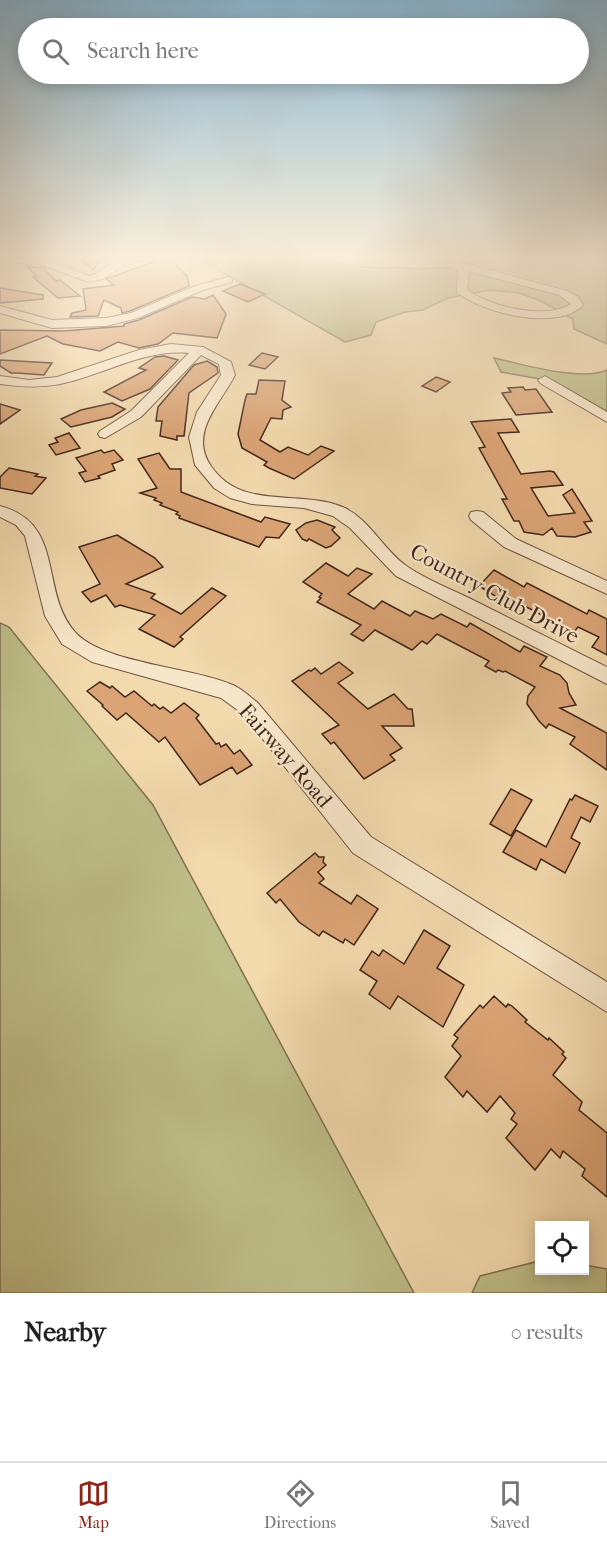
<!DOCTYPE html>
<style>
:root{--surface:#fff;--page:#f2f2f2;--text:#222;--muted:#767676;--line:#e0e0e0;--accent:#8f2418}
body{margin:0;font-family:"IM FELL French Canon",serif;background:var(--page);color:var(--text)}
.controls{position:absolute;right:18px;bottom:18px;display:grid;overflow:hidden;border-radius:0px;box-shadow:0 3px 15px #0003}
.controls button{width:54px;height:54px;display:grid;place-items:center;padding:0;border:0;border-bottom:2px solid var(--line);background:var(--surface);color:var(--text);font:30px sans-serif}
.list{margin:0;padding:0;list-style:none}
h2{display:flex;justify-content:space-between;align-items:center;height:78px;margin:0;padding:0 24px;font-size:26px}
h2 small{font-size:20px;font-weight:400;color:var(--muted)}
.icon{flex:none;width:33px;height:33px;fill:none;stroke:currentColor;stroke-width:2;stroke-linecap:round;stroke-linejoin:round}
.map{position:relative;flex:none;width:607px;height:1293px;overflow:hidden}
.search{position:absolute;background:var(--surface);box-shadow:0 3px 15px #0003;left:18px;right:18px;top:18px;height:66px;display:flex;align-items:center;gap:15px;box-sizing:border-box;padding:0 21px;border-radius:33px;color:var(--muted);font-size:22px}
.sheet{height:168px;background:var(--surface)}
nav{display:flex;justify-content:space-around;align-items:center;box-sizing:border-box;height:84px;border-top:2px solid var(--line);background:var(--surface);font-size:16px;color:var(--muted)}
nav a{display:grid;justify-items:center;gap:3px}
nav .on{color:var(--accent)}
.map>svg:first-child{display:block}
</style>
<div class="map">
<svg width="607" height="1293" viewBox="0 0 607 1293">
<rect width="100%" height="100%" fill="#f3daad"/>
<filter id="stains"><feTurbulence type="fractalNoise" baseFrequency=".00333" numOctaves="4"/><feColorMatrix values="0 0 0 0 .2 0 0 0 0 .09 0 0 0 0 .02 0 0 0 .5 -.17"/></filter>
<radialGradient id="worn" r=".72"><stop offset=".6" stop-color="#630" stop-opacity="0"/><stop offset="1" stop-color="#630" stop-opacity=".3"/></radialGradient>
<g fill="#bebe88" stroke="#807253" stroke-width="1.5">
<path d="M194,256H326L354,267L426,269L457,256H607V344L574,329L573,319L541,301L519,293L489,290L448,298L423,310L405,312L376,322L371,335L345,342Z"/>
<path d="M494,358C523,364 580,382 607,370V414L546,380L501,372Z"/>
<path d="M0,623L9,627L153,805L414,1293H0Z"/>
<path d="M539,1261L540,1270H584L585,1265L607,1269V1293H472L480,1276Z"/>
</g>
<g fill="#dba475" stroke="#41271e" stroke-width="1.5">
<path d="M75,256H101L94,270Z"/>
<path d="M168,256L187,276L189,286L130,311L122,313L121,308L104,300L98,316L70,317L72,313L86,310L83,289L114,285L106,279L156,261L153,259Z"/>
<path d="M27,266L43,268L56,281L60,280L80,296L58,298L33,277L36,276Z"/>
<path d="M240,284L265,294L248,302L223,291Z"/>
<path d="M0,288L43,295V299L0,303Z"/>
<path d="M213,295L226,314L217,338L173,333L158,344L139,348L118,342L100,351L63,344L47,336L0,354V330L64,331L124,326V324L139,320L192,297L205,299Z"/>
<path d="M262,353L278,357L265,369L249,365Z"/>
<path d="M164,356L178,360L150,389L122,401L104,392L146,370L139,368L155,357Z"/>
<path d="M0,360L52,363L44,375L17,373H11L0,366Z"/>
<path d="M207,361L217,367L218,373L189,393L184,436H177V440L160,436L162,421H156L158,407L194,365Z"/>
<path d="M436,377L450,382L436,392L422,386Z"/>
<path d="M259,380L285,381L282,400L291,407L283,410L282,419L271,418L260,440L280,452L288,447L308,455L321,446L334,451L294,479L269,468L264,465L267,462L242,448L238,434L245,400L247,394H256Z"/>
<path d="M523,387L525,390L536,389L552,412L516,415L502,393L511,392L508,388Z"/>
<path d="M112,403L125,409L112,417L71,427L61,419L81,410Z"/>
<path d="M0,404L20,410L0,424Z"/>
<path d="M511,419L519,432L498,433L521,474L550,471L554,472L563,485L531,488L548,516L575,513L563,495L572,489L592,521L584,522L591,532L575,537L557,536L552,528L543,535L524,532L519,521H514L502,499H507L479,448L485,447L471,422Z"/>
<path d="M69,433L80,448L56,455L49,445L58,442L55,438Z"/>
<path d="M101,450L104,453L114,450L123,460L112,464L115,470L98,476L100,478L85,482L79,473L86,471L76,458Z"/>
<path d="M159,453L170,469H181V492L261,522L265,517L290,524L279,538L266,537L259,547L179,518L180,516L176,514L178,512L160,505L162,503L154,500L156,498L140,493L157,488L138,459Z"/>
<path d="M9,468L38,474L35,476L46,478L32,494L0,488V477Z"/>
<path d="M317,520L335,527L332,530L340,538L331,546L326,548L309,539L307,541L302,539L296,530L306,523Z"/>
<path d="M117,535L155,558L163,567L126,584L155,594L151,598L181,614L212,588L226,596L180,637L183,639L174,647L139,629L155,615L120,605L115,607L106,595L91,602L82,592L100,584L79,547Z"/>
<path d="M326,563L348,576L357,568L372,574L348,594L374,609L382,601L410,616L415,611L433,619L441,614L467,627L470,623L520,652L524,646L547,657L540,666L560,675L567,683L569,693L576,705L560,708L607,733V770L570,744L575,737L549,724L546,728L539,721L527,704L528,696L535,687L505,671L503,672L498,670L496,672L485,666L489,661L437,634L427,644L422,641L412,650L375,630L363,641L351,634L361,625L317,602L321,598L319,597L322,594L303,582Z"/>
<path d="M494,570L524,587L527,583L587,614L589,610L607,619V655L592,647L599,637L578,627L574,632L517,602L513,607L479,586Z"/>
<path d="M339,662L353,673L338,683L368,709L394,694L408,709H412L414,726H382L402,748L390,755L395,760L364,779L334,742L331,744L322,734L339,725L292,681L309,670L311,671L315,668L321,674Z"/>
<path d="M100,682L110,688L112,686L125,697L134,691L152,706L154,704L160,709L163,707L171,713L184,703L199,715L196,718L216,744L219,743L221,747L226,744L234,754L240,750L252,765L237,774L232,767L200,785L165,737L159,742L126,713L117,720L102,706L103,705L87,691Z"/>
<path d="M511,789L532,800L511,836L490,824Z"/>
<path d="M575,795L598,806L590,822L581,817L571,838L580,843L565,873L541,859L536,870L503,852L516,830L546,847L570,799L572,800Z"/>
<path d="M315,853L319,857H324L323,862L326,865L318,872L324,879L319,883L351,904L357,895L378,909L354,945L345,939L343,943L323,931L319,936L299,922L280,899L276,903L267,893Z"/>
<path d="M424,930L450,946L437,968L464,985L443,1027L398,996L390,1009L369,994L377,981L360,970L372,951L379,956L383,950L404,964Z"/>
<path d="M494,996L506,1007L508,1004L512,1006L527,1020L525,1022L548,1040L549,1038L564,1052L562,1054L566,1058L553,1075L582,1102L579,1110L607,1133V1197L582,1176L585,1169L563,1151L560,1158L551,1149L535,1170L506,1138L517,1124L511,1119L515,1113L500,1096L487,1112L467,1091L463,1097L445,1077L461,1056L452,1046L458,1038L454,1035L480,1005L483,1008Z"/>
</g>
<g fill="none" stroke-linecap="round" stroke-linejoin="round">
<defs>
<g id="minor">
<path d="M0,256L42,258L89,276C99,274 106,266 115,262C127,256 141,256 154,256L123,266L103,279L88,282L40,264L0,262Z"/>
<path d="M370,256L412,261H456L567,291L578,297L583,305C558,332 481,313 457,292L458,271L453,267C431,267 387,272 370,256ZM469,271L559,295L571,304C547,320 488,307 467,289Z"/>
<path d="M228,277L232,278V282L203,290L138,318L106,326L52,328L0,313V306L52,320L106,318L131,313L195,286Z"/>
<path d="M171,344L203,347L231,362L235,375C221,403 188,433 211,466C242,512 301,488 345,508C371,521 384,551 408,567C427,580 451,589 473,600C517,622 562,645 607,667V684L396,576L350,528L333,516L304,508L252,504L230,498L214,488L195,465L189,437L197,412L221,375L219,364L201,355L141,417L105,438L100,437L98,434L100,431L131,411L189,353C143,349 104,375 60,384C39,388 21,387 0,384V376L29,380L57,377L139,350Z"/>
<path d="M545,376L607,412V422L540,383L538,380Z"/>
<path d="M0,506C66,523 39,591 75,632C103,664 195,667 235,686C243,690 250,697 257,702L371,837L607,982V1012L353,853L243,714L221,698L92,662L62,644L45,616L25,536L16,525L0,517Z"/>
<path d="M477,511L483,512L516,539L607,581V594L504,547L471,520L469,516L471,512Z"/>
</g>
</defs>
<use href="#minor" stroke="#6e5442" stroke-width="2"/>
<use href="#minor" fill="#f7e7ca" fill-rule="evenodd"/>
</g>
<linearGradient id="sky" x2="0" y2="1"><stop stop-color="#89b6d1"/><stop offset="0.59" stop-color="#faeeda"/><stop offset="1" stop-color="#faeeda" stop-opacity="0"/></linearGradient>
<rect width="607" height="437" fill="url(#sky)"/>
<g text-anchor="middle" stroke-width="4.5" stroke-linejoin="round" paint-order="stroke">
<g font-size="22" fill="#41271e" stroke="#f7e7ca">
<text transform="translate(495 593) rotate(28)" y="8">Country Club Drive</text>
<text transform="translate(286 755) rotate(49)" y="8">Fairway Road</text>
</g>
</g>
<rect width="100%" height="100%" filter="url(#stains)"/>
<rect width="100%" height="100%" fill="url(#worn)"/>
</svg>
<div class="controls">
<button><svg class="icon" aria-label="locate" viewBox="0 0 24 24"><circle cx="12" cy="12" r="6"/><path d="M12 2v4M12 18v4M2 12h4M18 12h4"/></svg></button>
</div>
<div class="search"><svg class="icon" aria-label="search" viewBox="0 0 24 24"><circle cx="10" cy="10" r="6"/><path d="M15 15l6 6"/></svg>Search here</div>
</div>
<section class="sheet">
<h2>Nearby<small>0 results</small></h2>
<ul class="list">
</ul>
</section>
<nav>
<a class="on"><svg class="icon" aria-label="map" viewBox="0 0 24 24"><path d="M3 6l6-2 6 2 6-2v14l-6 2-6-2-6 2zM9 4v14M15 6v14"/></svg>Map</a>
<a><svg class="icon" aria-label="directions" viewBox="0 0 24 24"><path d="M12 3l9 9-9 9-9-9zM9 14v-3h6M13 9l2 2-2 2"/></svg>Directions</a>
<a><svg class="icon" aria-label="saved" viewBox="0 0 24 24"><path d="M7 4h10v16l-5-4-5 4z"/></svg>Saved</a>
</nav>
